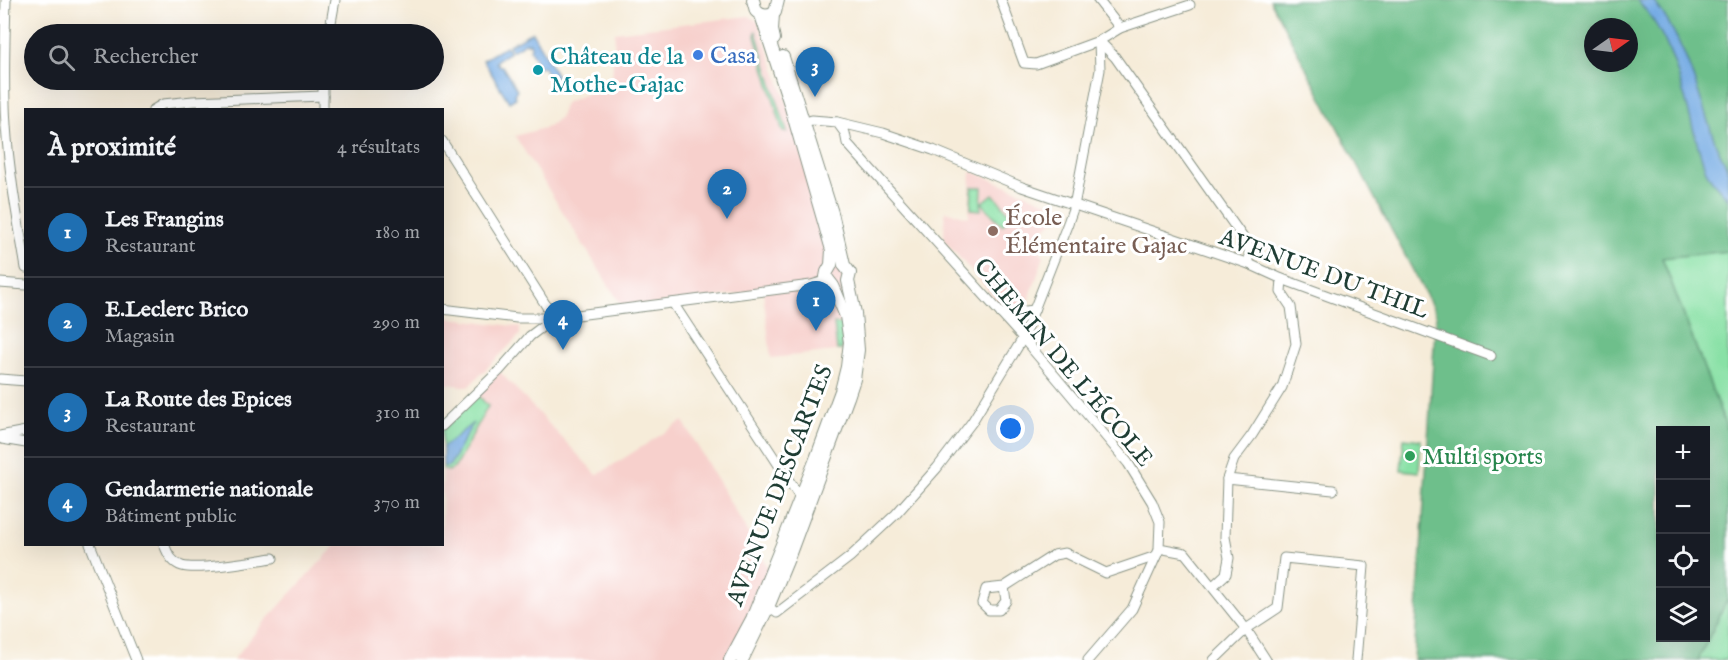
<!DOCTYPE html>
<html lang="fr">
<meta charset="utf-8">
<style>
:root{--surface:#171b24;--page:#242831;--text:#f1f3f6;--muted:#9ea1a6;--line:#363941;--accent:#1f6fb2}
body{margin:0;font-family:"IM FELL English",serif;background:var(--page);color:var(--text)}
.controls{position:absolute;right:18px;bottom:18px;display:grid;overflow:hidden;border-radius:0px;box-shadow:0 6px 24px #0002}
.controls button{width:54px;height:54px;display:grid;place-items:center;padding:0;border:0;border-bottom:2px solid var(--line);background:var(--surface);color:var(--text);font:30px sans-serif}
.compass{position:absolute;left:1584px;top:18px;width:54px;height:54px;border-radius:50%;background:var(--surface);box-shadow:0 6px 24px #0002;rotate:76deg}
.you{position:absolute;left:1011px;top:429px;width:21px;height:21px;margin:-15px;border:4px solid #fff;border-radius:50%;background:#1a73e8;box-shadow:0 0 0 9px #1a73e833}
.badge{display:grid;place-items:center;width:39px;height:39px;border-radius:50%;background:var(--accent);color:#fff;font-size:20px;font-weight:700}
.pin{position:absolute;translate:-50% -50px;filter:drop-shadow(0 2px 3px #0008)}
.pin::after{content:'';position:absolute;top:32px;width:21px;height:18px;background:inherit;clip-path:polygon(0 0,100% 0,50% 100%)}
.list{margin:0;padding:0;list-style:none}
h2{display:flex;justify-content:space-between;align-items:center;height:78px;margin:0;padding:0 24px;font-size:26px}
h2 small{font-size:20px;font-weight:400;color:var(--muted)}
.list li{display:grid;grid-template-columns:39px 1fr auto;gap:18px;align-items:center;box-sizing:border-box;height:90px;padding:0 24px;border-top:2px solid var(--line)}
.list b{display:block;font-size:22px;white-space:nowrap}
.list p{margin:0;font-size:20px;white-space:nowrap;color:var(--muted)}
.list em{font-size:20px;font-style:normal;color:var(--muted)}
.icon{flex:none;width:33px;height:33px;fill:none;stroke:currentColor;stroke-width:2;stroke-linecap:round;stroke-linejoin:round}
.map{position:relative;flex:none;width:1728px;height:660px;overflow:hidden}
.search{position:absolute;background:var(--surface);box-shadow:0 6px 24px #0002;left:24px;top:24px;width:420px;height:66px;display:flex;align-items:center;gap:15px;box-sizing:border-box;padding:0 21px;border-radius:33px;color:var(--muted);font-size:22px}
.panel{position:absolute;background:var(--surface);box-shadow:0 6px 24px #0002;left:24px;top:108px;width:420px;height:438px;border-radius:0px}
.map>svg:first-child{display:block}
</style>
<div class="map">
<svg width="1728" height="660" viewBox="0 0 1728 660">
<rect width="100%" height="100%" fill="#fff"/>
<filter id="ink" filterUnits="userSpaceOnUse"><feTurbulence type="fractalNoise" baseFrequency=".0167" numOctaves="2"/><feDisplacementMap in="SourceGraphic" scale="12" xChannelSelector="R" yChannelSelector="G"/><feConvolveMatrix kernelMatrix="1 2 1 2 8 2 1 2 1" color-interpolation-filters="sRGB"/></filter>
<filter id="wash" filterUnits="userSpaceOnUse"><feTurbulence type="fractalNoise" baseFrequency=".008" numOctaves="4" result="noise"/><feDisplacementMap in="SourceGraphic" scale="24" xChannelSelector="R" yChannelSelector="G"/><feGaussianBlur stdDeviation="1.35" result="paint"/><feColorMatrix in="noise" values="0 0 0 0 0 0 0 0 0 0 0 0 0 0 0 0 0 1.4 0 .05"/><feComposite in="paint" operator="in"/></filter>
<g filter="url(#wash)">
<rect width="100%" height="100%" fill="#f6ecd9"/>
<g fill="#f7d0cc">
<path d="M749,16L758,22L833,231L854,323V349L771,358L763,291L623,308L515,136L548,127L560,117L565,103L612,83L615,32Z"/>
<path d="M971,171L1059,207L1062,213L1058,222L1055,219L1031,241L1044,256L1028,303L1024,305L1003,307L944,240L945,211L969,217Z"/>
<path d="M443,317L520,327V335L468,387L443,383Z"/>
<path d="M499,371L597,475L683,421L768,568L742,660H233L259,628L336,545L442,544L443,430Z"/>
</g>
<g fill="#89e1a6" stroke="#548f6d" stroke-width="1.5">
<path d="M756,32L787,132H783L755,36Z"/>
<path d="M972,187H982L981,210L971,209Z"/>
<path d="M993,194L1012,216L1002,225L982,203Z"/>
<path d="M1728,251V432L1662,257Z"/>
<path d="M834,324H843L842,350H837Z"/>
<path d="M476,393L488,406L455,467C451,471 447,472 443,469L442,430Z"/>
<path d="M1404,438L1421,440L1419,472L1401,470Z"/>
<path d="M1728,598V660H1698Z"/>
</g>
<path fill="#6ebf8b" stroke="#467e60" stroke-width="1.5" fill-rule="evenodd" d="M1270,0H1728V251L1662,258L1728,432V598L1698,660H1414L1436,314ZM1593,27H1629V63H1593ZM1660,430H1706V638H1660Z"/>
<g fill="#76ace4" stroke="#4a748c" stroke-width="1.5">
<path d="M1637,0H1653C1686,41 1698,94 1715,142C1718,152 1726,162 1728,172C1728,180 1728,191 1728,199L1712,181L1706,171C1685,113 1681,46 1637,0Z"/>
<path d="M532,32L557,76L551,80L543,66L540,68L530,50L531,46L530,43H525L512,51L509,45Z"/>
<path d="M506,46L510,52L498,59L496,62L499,66H502L517,90L514,94L516,98L509,102L483,60Z"/>
<path d="M473,423L450,465L446,467L443,465V447Z"/>
</g>
</g>
<g filter="url(#ink)">
<g fill="none" stroke-linecap="round" stroke-linejoin="round">
<defs>
<g id="minor">
<path d="M6,0C5,42 3,84 6,125C9,173 18,221 26,268"/>
<path d="M1098,0L1120,28L1099,41L1115,57L1249,246V264"/>
<path d="M1120,28L1190,5"/>
<path d="M329,34L335,0"/>
<path d="M323,96V110"/>
<path d="M153,110L163,104L193,101L323,96V80"/>
<path d="M837,122L883,133L933,150L1022,187L1249,264L1282,279L1491,356"/>
<path d="M798,124L812,120L837,122L845,133L847,143L1023,338L1128,463L1152,502L1160,522L1159,548L1185,553L1246,629L1266,660"/>
<path d="M442,141L554,318L530,336L499,371L442,426"/>
<path d="M0,283L26,285"/>
<path d="M673,303L801,499"/>
<path d="M442,309L517,318H554L811,285L828,280"/>
<path d="M1001,314L1034,310"/>
<path d="M0,379L26,381"/>
<path d="M0,436L26,431"/>
<path d="M2,439L26,443"/>
<path d="M1227,479L1333,490"/>
<path d="M90,544L136,660"/>
<path d="M164,544C167,553 172,563 182,566C200,571 252,561 273,558"/>
<path d="M1213,586L1226,574L1229,558L1225,537L1227,479L1234,459L1252,435L1282,387L1296,344L1291,307L1281,292L1282,279"/>
<path d="M1004,587L986,589L982,603L989,610H999L1006,601L1004,587L1054,555L1065,553L1106,573L1156,556"/>
<path d="M768,607L777,613L850,557L896,514L937,468L972,422L1023,338L1068,223L1074,206L1100,70L1099,41L1036,64L1024,63L1001,0"/>
<path d="M1088,660L1132,609L1158,552"/>
<path d="M1214,660L1246,629L1278,608L1284,558L1364,566L1356,660"/>
</g>
<g id="major">
<path d="M753,0L756,11C762,17 769,17 775,12L778,0"/>
<path d="M773,14L772,30L774,39"/>
<path d="M730,660L752,619L785,537L816,459L841,391L847,367L850,342L846,316L833,286L826,277L827,272L831,265L832,250L790,104L761,15"/>
<path d="M742,660L768,607L789,556L848,397L854,379L858,350L855,313L848,281L850,273L844,265L832,213L783,57"/>
</g>
</defs>
<use href="#minor" stroke="#8a9486" stroke-width="11"/>
<use href="#major" stroke="#8a9486" stroke-width="14"/>
<use href="#minor" stroke="#fff" stroke-width="9"/>
<use href="#major" stroke="#fff" stroke-width="12"/>
</g>
</g>
<circle fill="#3f7fe0" stroke="#fff" stroke-width="2" cx="698" cy="55" r="6"/>
<circle fill="#0f9aa8" stroke="#fff" stroke-width="2" cx="538" cy="70" r="6"/>
<circle fill="#8d6e63" stroke="#fff" stroke-width="2" cx="993" cy="231" r="6"/>
<circle fill="#2e9e5b" stroke="#fff" stroke-width="2" cx="1410" cy="456" r="6"/>
<g text-anchor="middle" stroke-width="6" stroke-linejoin="round" paint-order="stroke">
<g font-size="24" fill="#366cbe" stroke="#fff" text-anchor="start">
<text x="710" y="63">Casa</text>
</g>
<g font-size="24" fill="#0d838f" stroke="#fff" text-anchor="start">
<text x="550" y="64">Château de la<tspan x="550" dy="28">Mothe-Gajac</tspan></text>
</g>
<g font-size="24" fill="#785e54" stroke="#fff" text-anchor="start">
<text x="1005" y="225">École<tspan x="1005" dy="28">Élémentaire Gajac</tspan></text>
</g>
<g font-size="24" fill="#1f3d34" stroke="#fff">
<text transform="translate(1324 273) rotate(20)" y="8">AVENUE DU THIL</text>
<text transform="translate(1064 362) rotate(50)" y="8">CHEMIN DE L'ÉCOLE</text>
<text transform="translate(779 485) rotate(-69)" y="8">AVENUE DESCARTES</text>
</g>
<g font-size="24" fill="#27864d" stroke="#fff" text-anchor="start">
<text x="1422" y="464">Multi sports</text>
</g>
</g>
</svg>
<div class="controls">
<button>+</button>
<button>−</button>
<button><svg class="icon" aria-label="locate" viewBox="0 0 24 24"><circle cx="12" cy="12" r="6"/><path d="M12 2v4M12 18v4M2 12h4M18 12h4"/></svg></button>
<button><svg class="icon" aria-label="layers" viewBox="0 0 24 24"><path d="M12 4l9 5-9 5-9-5zM3 14l9 5 9-5"/></svg></button>
</div>
<svg class="compass" viewBox="-18 -18 36 36"><path d="M0-13l5 13h-10z" fill="#e53935"/><path d="M0 13l5-13h-10z" fill="#9ea1a6"/></svg>
<div class="you"></div>
<div class="pin badge" style="left:816px;top:331px">1</div>
<div class="pin badge" style="left:727px;top:219px">2</div>
<div class="pin badge" style="left:815px;top:97px">3</div>
<div class="pin badge" style="left:563px;top:350px">4</div>
<div class="search"><svg class="icon" aria-label="search" viewBox="0 0 24 24"><circle cx="10" cy="10" r="6"/><path d="M15 15l6 6"/></svg>Rechercher</div>
<section class="panel">
<h2>À proximité<small>4 résultats</small></h2>
<ul class="list">
<li><span class="badge">1</span><div><b>Les Frangins</b><p>Restaurant</p></div><em>180 m</em></li>
<li><span class="badge">2</span><div><b>E.Leclerc Brico</b><p>Magasin</p></div><em>290 m</em></li>
<li><span class="badge">3</span><div><b>La Route des Epices</b><p>Restaurant</p></div><em>310 m</em></li>
<li><span class="badge">4</span><div><b>Gendarmerie nationale</b><p>Bâtiment public</p></div><em>370 m</em></li>
</ul>
</section>
</div>
